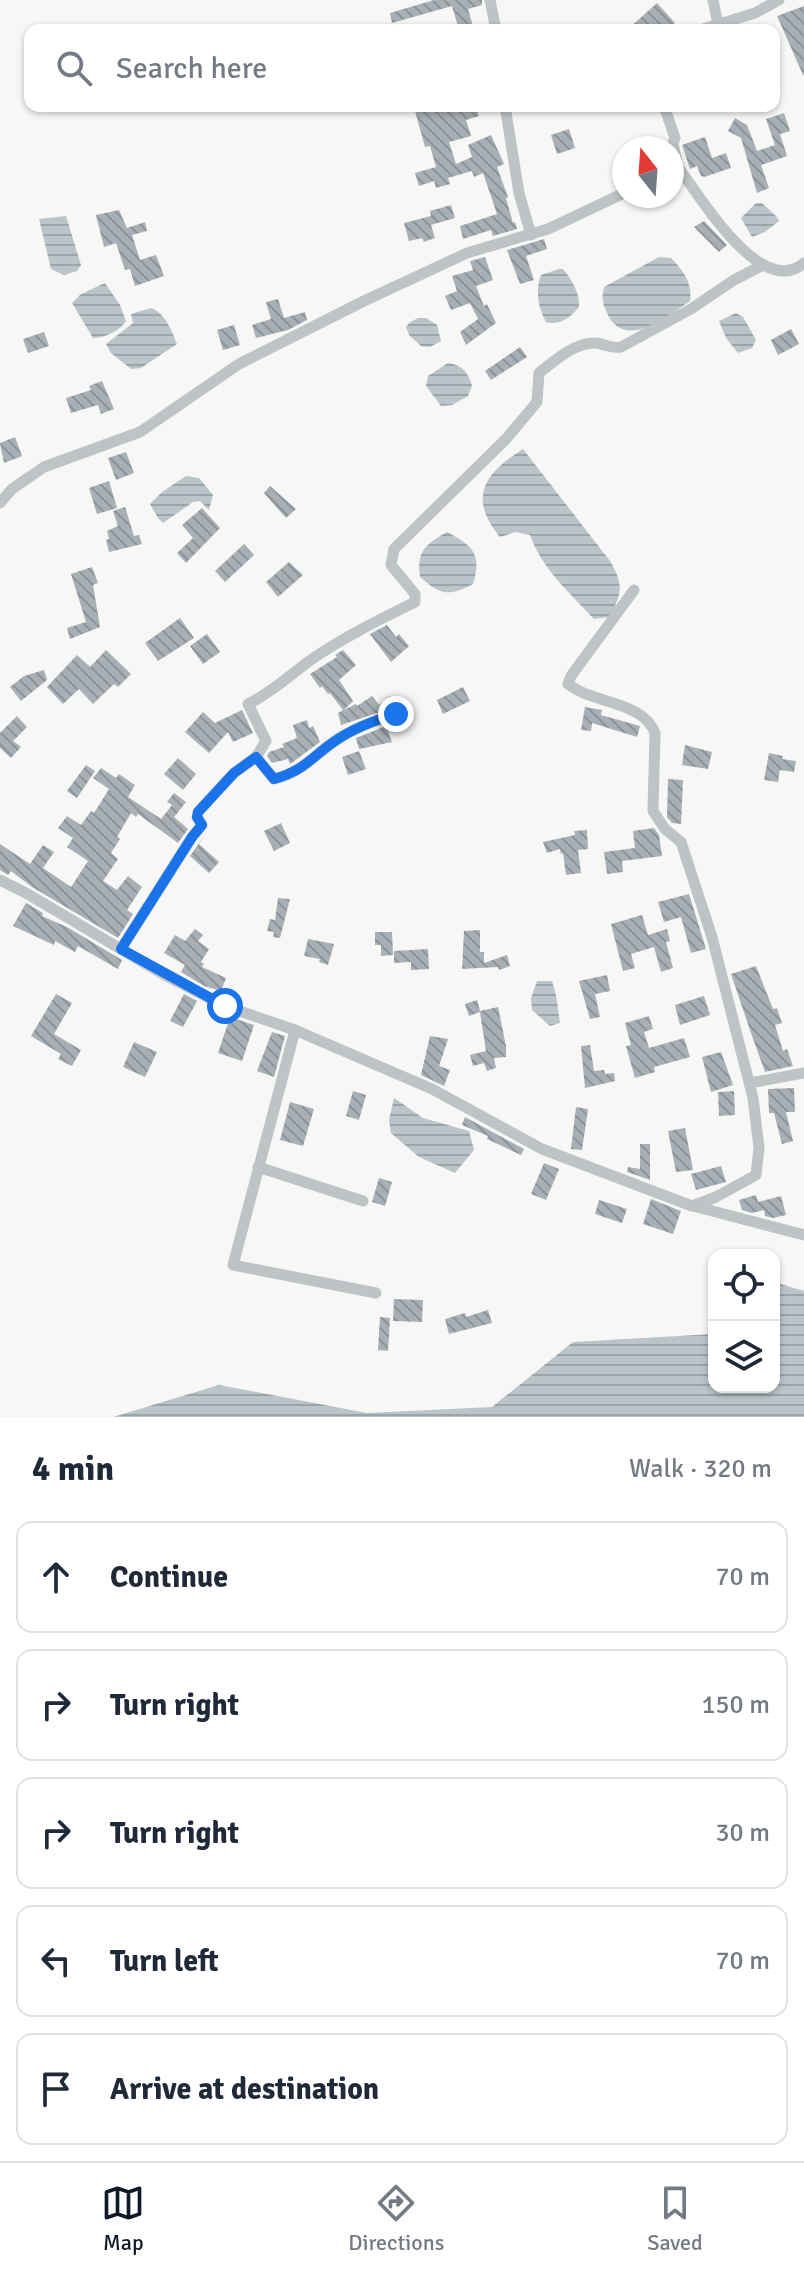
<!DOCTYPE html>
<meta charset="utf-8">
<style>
:root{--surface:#fff;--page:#f6f6f7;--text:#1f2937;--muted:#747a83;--line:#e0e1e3;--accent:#111827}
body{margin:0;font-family:Signika,sans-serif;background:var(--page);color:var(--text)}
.controls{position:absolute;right:24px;bottom:24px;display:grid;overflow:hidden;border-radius:16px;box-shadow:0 2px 6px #0004}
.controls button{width:72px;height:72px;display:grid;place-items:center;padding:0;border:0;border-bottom:2px solid var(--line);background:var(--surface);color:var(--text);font:40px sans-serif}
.compass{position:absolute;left:612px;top:136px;width:72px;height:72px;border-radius:50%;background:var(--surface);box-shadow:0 2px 6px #0004;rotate:343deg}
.stop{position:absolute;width:24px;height:24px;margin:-18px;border:6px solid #1a73e8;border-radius:50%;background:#fff}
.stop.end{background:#1a73e8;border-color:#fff;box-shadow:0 2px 8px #0008}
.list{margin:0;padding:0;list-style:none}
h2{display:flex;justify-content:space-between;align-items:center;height:104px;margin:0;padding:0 32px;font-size:34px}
h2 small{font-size:26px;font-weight:400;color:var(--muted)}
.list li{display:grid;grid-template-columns:52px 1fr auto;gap:24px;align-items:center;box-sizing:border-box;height:112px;margin:0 16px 16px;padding:0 16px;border:2px solid var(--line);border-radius:16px}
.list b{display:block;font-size:30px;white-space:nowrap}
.list em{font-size:26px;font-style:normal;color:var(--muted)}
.icon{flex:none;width:44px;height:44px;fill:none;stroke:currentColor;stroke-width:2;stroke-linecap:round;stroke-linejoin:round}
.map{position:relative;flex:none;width:804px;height:1417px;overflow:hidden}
.search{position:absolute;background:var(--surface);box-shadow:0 2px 6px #0004;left:24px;right:24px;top:24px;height:88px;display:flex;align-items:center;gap:20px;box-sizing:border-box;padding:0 28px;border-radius:16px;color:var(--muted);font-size:30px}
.sheet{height:744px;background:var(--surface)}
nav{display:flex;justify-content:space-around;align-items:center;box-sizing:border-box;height:112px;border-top:2px solid var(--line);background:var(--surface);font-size:22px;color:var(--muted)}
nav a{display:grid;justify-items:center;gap:4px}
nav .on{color:var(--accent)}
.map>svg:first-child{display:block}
</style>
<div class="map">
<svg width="804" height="1417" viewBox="0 0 804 1417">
<defs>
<pattern id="water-rules" width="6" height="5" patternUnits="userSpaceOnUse" patternTransform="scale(2)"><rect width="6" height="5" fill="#bac4c9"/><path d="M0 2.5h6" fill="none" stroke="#9ba4a9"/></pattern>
<pattern id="building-back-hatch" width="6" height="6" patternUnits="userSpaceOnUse" patternTransform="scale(2)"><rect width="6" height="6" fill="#a8b0b5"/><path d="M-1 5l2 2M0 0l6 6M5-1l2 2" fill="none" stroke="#8d9499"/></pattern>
</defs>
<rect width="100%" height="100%" fill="#f7f7f5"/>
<g fill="url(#water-rules)">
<path d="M756,203H762L777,217L779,221L765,232L752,237L741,218Z"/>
<path d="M66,216L81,265L77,271L64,275L51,269L39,219Z"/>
<path d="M659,257L671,258C683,270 693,284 690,301C669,316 627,349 609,317C603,305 601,300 604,287Z"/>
<path d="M559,269H563C572,280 580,293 579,307C571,317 560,326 546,322C538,308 535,290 541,275Z"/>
<path d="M105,283L120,305L126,321C120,331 104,338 93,338L72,303L81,294Z"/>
<path d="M151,308C165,313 172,331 177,344L141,368L131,369L111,353L106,344L133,323L131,314Z"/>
<path d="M736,313L743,317L756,340L752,348L738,353L726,338L719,321Z"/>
<path d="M418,318H426L437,325L441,341L430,347L421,346L409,335L406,327L409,323Z"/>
<path d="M448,363C462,365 468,372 472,386L468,396L452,405L441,406L426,386L428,376Z"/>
<path d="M523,449L610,561C624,585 622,592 610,617L594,619C570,593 542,569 530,535L516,532L500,537C467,497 485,473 523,449Z"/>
<path d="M186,476L199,478L213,495L209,510L200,501L193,502L163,523L158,518L150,504L162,492Z"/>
<path d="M447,532C473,546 482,554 473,584C448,597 441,595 420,577C416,551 426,544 447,532Z"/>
<path d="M537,981H552L556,995L560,1023L550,1026L532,1010L531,998Z"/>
<path d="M394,1098L423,1118L469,1131L474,1150L455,1173L419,1157L391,1133L389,1120Z"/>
<path d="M774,1282L804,1291V1417H113L219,1385L367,1413L492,1407L573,1342L714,1334V1387H774Z"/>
</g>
<g fill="url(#building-back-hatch)">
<path d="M434,0H482V5L468,9L474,30H459L452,6L392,23L390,13Z"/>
<path d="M657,3L675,23L667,30H627Z"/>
<path d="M804,6V75H803L777,16Z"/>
<path d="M432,106H476L479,116L466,120L471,136L449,142L456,164L472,157L468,145L491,135L504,164L497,167L508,197L506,198L513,223L515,222L517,229L493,236L491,230L463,239L460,226L497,214L483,173L474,177L472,171L448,178L450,184L436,188L434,181L419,186L415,173L436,167L430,146L425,147L415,111Z"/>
<path d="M784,113L790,131L780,134L787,156L761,165L769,188L757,193L741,138L728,131L735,118L747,125L757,151L775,145L766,119Z"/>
<path d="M569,129L575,148L557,154L551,135Z"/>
<path d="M705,137L712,158L726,153L731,168L704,177L701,176L697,166L690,169L682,145Z"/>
<path d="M451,205L455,218L431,225L435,238L424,242L422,238L409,241L404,223L431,216L430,211Z"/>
<path d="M119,210L127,228L145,222L147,231L132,235L140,260L156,255L164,276L135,286L130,269L125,270L116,243L104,247L96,215Z"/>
<path d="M704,221L727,245L719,252L694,227Z"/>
<path d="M544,239L547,249L526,256L534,280L520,284L507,250Z"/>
<path d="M485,257L493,280L476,286L484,306L487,304L496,323L466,345L460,332L478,319L470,303L451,310L445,296L457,291L452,276L473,270L470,261Z"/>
<path d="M278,299L284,318L305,312L307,320L288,330L256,338L252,325L271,319L266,302Z"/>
<path d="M234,325L240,345L223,350L217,330Z"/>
<path d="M791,329L799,344L778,355L771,340Z"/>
<path d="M44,332L49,346L28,353L23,339Z"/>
<path d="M520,347L527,357L491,380L485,371Z"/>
<path d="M102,381L114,409L101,414L98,405L71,413L66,398L91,390L89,386Z"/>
<path d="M15,437L22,456L4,463L0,443Z"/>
<path d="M126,452L134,473L116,480L108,458Z"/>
<path d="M109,481L117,508L97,514L89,488Z"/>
<path d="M270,486L296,509L286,518L264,493Z"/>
<path d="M125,507L134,536L139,535L142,544L109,552L106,540L109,539L107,531L118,526L113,511Z"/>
<path d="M202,508L220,528L186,563L177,553L193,538L182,525Z"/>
<path d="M244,544L254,555L225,582L215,571Z"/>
<path d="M289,562L303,575L278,597L266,582Z"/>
<path d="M92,567L98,583L93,585L100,627L70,639L67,628L86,622L71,574Z"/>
<path d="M180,618L194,638L158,661L145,643Z"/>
<path d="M387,625L396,637L399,634L409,646L391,662L370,634Z"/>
<path d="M207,634L220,652L203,664L190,646Z"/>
<path d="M106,650L131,674L118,687L114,684L93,704L79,689L63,704L47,687L77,655L90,667Z"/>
<path d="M343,650L356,665L339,680L353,701L344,710L356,704L357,706L372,696L379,705L390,696L398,706L341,725L338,713L343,710L330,693L328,694L322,686L320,688L310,674L337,657L335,655Z"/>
<path d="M44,670L47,680L21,701L10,687L24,676Z"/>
<path d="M463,687L470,701L443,714L437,700Z"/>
<path d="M585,707L602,710L601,715L640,726L637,737L592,723L591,731L581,730Z"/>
<path d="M242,710L253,733L233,742L228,732L209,753L185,732L203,712L215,723Z"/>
<path d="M17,716L27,727L13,741L21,747L11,758L0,748V733Z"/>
<path d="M307,720L309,728L313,726L320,742L290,764L288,759L272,763L267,756L269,752L284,747L282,744L297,738L293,725Z"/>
<path d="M386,726L392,742L359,749L356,738Z"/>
<path d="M685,745L712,752L708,769L682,765Z"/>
<path d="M359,751L366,769L348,775L342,757Z"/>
<path d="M769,753L783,756L782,759L796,761L794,772L780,770L778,782L764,780Z"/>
<path d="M178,758L196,774L183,790L164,774Z"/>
<path d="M86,765L95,771L77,798L67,791Z"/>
<path d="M101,768L116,778L119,774L135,785L128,797L161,819L172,805L167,802L174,793L186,802L174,817L188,829L178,843L138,814L136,817L131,813L117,837L120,839L111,853L118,859L103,881L117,890L128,876L142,887L127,910L133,914L118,938L32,887L11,871L8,875L0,870V844L30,864L43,845L54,852L43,868L71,887L88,861L67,847L73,838L58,828L67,816L81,825L91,811L94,813L109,789L93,778Z"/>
<path d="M668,779L683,780L681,824L672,823L667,817Z"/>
<path d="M281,823L290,843L274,851L264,831Z"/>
<path d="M654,828L659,835L662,856L622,861L623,872L607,874L604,852L635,848L633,831Z"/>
<path d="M587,830L588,849L578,850L581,873L566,875L563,853L561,854L560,849L547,853L543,842L575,835L574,831Z"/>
<path d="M207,832L199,844L219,862L209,873L190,856Z"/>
<path d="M689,894L706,949L691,953L681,917L664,922L658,902Z"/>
<path d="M278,898L290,899L280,938L273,937L274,932L267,931L270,919L275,920Z"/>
<path d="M26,903L43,913L42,916L67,927L122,960L118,969L78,946L75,952L55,941L54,945L13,926Z"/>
<path d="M642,915L648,935L667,929L670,941L666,942L673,968L661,972L654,947L631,954L635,968L623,971L611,924Z"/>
<path d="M195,929L203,935L198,941L209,949L201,962L204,964L202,967L226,978L221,991L204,986L181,972L185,965L164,953L175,935L185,941Z"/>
<path d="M480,930V952H484V963L507,955L510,966L499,970L498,967L462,969L464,931Z"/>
<path d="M375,932H392L393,955L381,956V945H375Z"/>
<path d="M308,939L334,944L328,965L319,962L320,959L304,956Z"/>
<path d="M428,949L429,969L411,970V962L394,963V951Z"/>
<path d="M756,966L773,1009L777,1008L782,1023L775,1025L783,1051L787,1049L793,1066L765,1072L751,1033L731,974Z"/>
<path d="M607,975L610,991L595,994L600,1017L590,1019L579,981Z"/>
<path d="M56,994L72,1003L54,1034L81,1050L72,1066L58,1059L61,1054L31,1036Z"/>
<path d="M184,994L197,1001L183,1027L170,1021Z"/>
<path d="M704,996L710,1015L680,1025L675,1005Z"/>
<path d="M477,1000L480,1011L498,1007L506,1046V1057L494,1058L496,1068L487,1071L484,1063L473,1066L470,1055L486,1051L480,1012L469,1016L465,1004Z"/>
<path d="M649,1016L653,1029L644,1032L649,1048L684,1038L690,1057L654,1067L655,1072L635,1078L626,1046L631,1045L625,1023Z"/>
<path d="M230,1017L254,1025L242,1061L218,1053Z"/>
<path d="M272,1032L285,1036L274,1077L257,1071Z"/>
<path d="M430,1036L448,1039L439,1066L450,1070L444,1086L421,1075Z"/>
<path d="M134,1042L157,1052L145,1077L123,1067Z"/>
<path d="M590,1045L594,1071L604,1070L605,1074L614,1073L615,1081L585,1088L581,1046Z"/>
<path d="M721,1052L733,1085L711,1092L702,1057Z"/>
<path d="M794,1088L795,1112H786L793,1141L782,1144L774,1113H769L768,1089Z"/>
<path d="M353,1091L366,1095L359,1120L346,1116Z"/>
<path d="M734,1091L735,1115L719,1116L718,1092Z"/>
<path d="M290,1102L314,1109L303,1146L280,1140Z"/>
<path d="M576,1107L588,1109L582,1150L571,1149Z"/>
<path d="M465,1117L524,1149L521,1155L487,1139L488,1136L462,1125Z"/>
<path d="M685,1128L693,1170L676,1172L668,1131Z"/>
<path d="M640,1144H650V1180L627,1172L628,1167L640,1169Z"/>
<path d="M544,1163L559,1169L546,1200L531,1194Z"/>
<path d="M721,1166L726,1182L696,1190L691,1174Z"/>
<path d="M379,1178L392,1182L385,1206L372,1202Z"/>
<path d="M756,1195L758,1202L781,1196L786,1215L773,1218L765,1216L764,1210L752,1213L742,1210L739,1200Z"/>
<path d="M651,1199L681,1211L673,1234L643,1224Z"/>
<path d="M599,1200L627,1209L622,1223L595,1214Z"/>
<path d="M394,1299L423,1300L422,1322L393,1321Z"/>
<path d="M488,1310L492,1323L449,1334L445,1319L465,1313L466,1317Z"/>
<path d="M380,1317L390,1318L388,1351L378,1350Z"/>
</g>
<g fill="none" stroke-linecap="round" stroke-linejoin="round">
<g stroke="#bec3c6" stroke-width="11">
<path d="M490,0L496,30"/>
<path d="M713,0L718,25"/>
<path d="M700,30L755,13L779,0"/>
<path d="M505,106L519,193L531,235"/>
<path d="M664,106L675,138L673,143L678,167L673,170"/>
<path d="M678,167C700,196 761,300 804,263"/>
<path d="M0,503L12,489L44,467L140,432L239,364L364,301L467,253L548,229L624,193"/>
<path d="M256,757L274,779C305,771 313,755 338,739C356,727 376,720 396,714"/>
<path d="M0,880L26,893L163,974L225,1006L295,1030L432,1089L542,1149L692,1206L716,1197L756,1175L759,1148L753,1098L712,937L681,842L665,829L653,811L655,733C643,701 593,704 568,684L571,676L634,590"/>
<path d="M121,949L192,837L202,825L197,817L198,812L234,773L256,757L266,741L248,704C273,692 292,673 315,657C346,636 381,619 415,602V594L391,565L394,549L506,439L537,402L539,373C554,361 575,342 596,343C605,344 611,349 621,347L691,309L734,280L763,265"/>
<path d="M295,1030L233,1265L376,1293"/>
<path d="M750,1083L804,1073"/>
<path d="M258,1167L363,1201"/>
<path d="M693,1206L804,1235"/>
</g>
</g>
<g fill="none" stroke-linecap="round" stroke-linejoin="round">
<path stroke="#1a73e8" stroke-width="10" d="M225,1006L121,949L192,837L202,825L197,817L198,812L234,773L256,757L274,779C305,771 313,755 338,739C356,727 376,720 396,714"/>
</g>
</svg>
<div class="controls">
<button><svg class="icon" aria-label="locate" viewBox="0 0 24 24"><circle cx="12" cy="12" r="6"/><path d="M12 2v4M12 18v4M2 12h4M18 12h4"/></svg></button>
<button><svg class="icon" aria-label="layers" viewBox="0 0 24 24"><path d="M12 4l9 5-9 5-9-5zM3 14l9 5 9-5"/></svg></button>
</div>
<svg class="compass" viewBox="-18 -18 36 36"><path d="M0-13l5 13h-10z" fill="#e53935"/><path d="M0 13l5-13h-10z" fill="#747a83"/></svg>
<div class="stop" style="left:225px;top:1006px"></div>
<div class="stop end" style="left:396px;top:714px"></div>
<div class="search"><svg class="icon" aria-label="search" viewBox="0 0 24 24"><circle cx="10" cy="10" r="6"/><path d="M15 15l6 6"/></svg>Search here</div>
</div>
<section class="sheet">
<h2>4 min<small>Walk · 320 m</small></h2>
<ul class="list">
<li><svg class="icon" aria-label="ahead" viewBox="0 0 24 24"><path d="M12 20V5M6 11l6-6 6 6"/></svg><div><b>Continue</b></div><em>70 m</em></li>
<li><svg class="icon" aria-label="right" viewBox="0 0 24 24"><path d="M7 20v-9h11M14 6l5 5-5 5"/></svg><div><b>Turn right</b></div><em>150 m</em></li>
<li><svg class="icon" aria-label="right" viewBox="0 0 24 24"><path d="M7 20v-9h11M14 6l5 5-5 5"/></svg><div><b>Turn right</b></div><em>30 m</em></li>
<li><svg class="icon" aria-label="left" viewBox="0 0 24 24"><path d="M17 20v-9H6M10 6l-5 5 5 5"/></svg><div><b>Turn left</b></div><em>70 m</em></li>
<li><svg class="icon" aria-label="arrive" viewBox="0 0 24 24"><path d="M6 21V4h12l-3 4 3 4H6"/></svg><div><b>Arrive at destination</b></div></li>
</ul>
</section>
<nav>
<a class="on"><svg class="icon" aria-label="map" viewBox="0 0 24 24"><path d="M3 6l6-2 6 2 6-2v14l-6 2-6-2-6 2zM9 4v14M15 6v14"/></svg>Map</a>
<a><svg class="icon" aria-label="directions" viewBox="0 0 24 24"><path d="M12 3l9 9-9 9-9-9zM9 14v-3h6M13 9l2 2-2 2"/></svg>Directions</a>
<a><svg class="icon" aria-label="saved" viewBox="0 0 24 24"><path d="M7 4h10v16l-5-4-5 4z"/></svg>Saved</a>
</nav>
